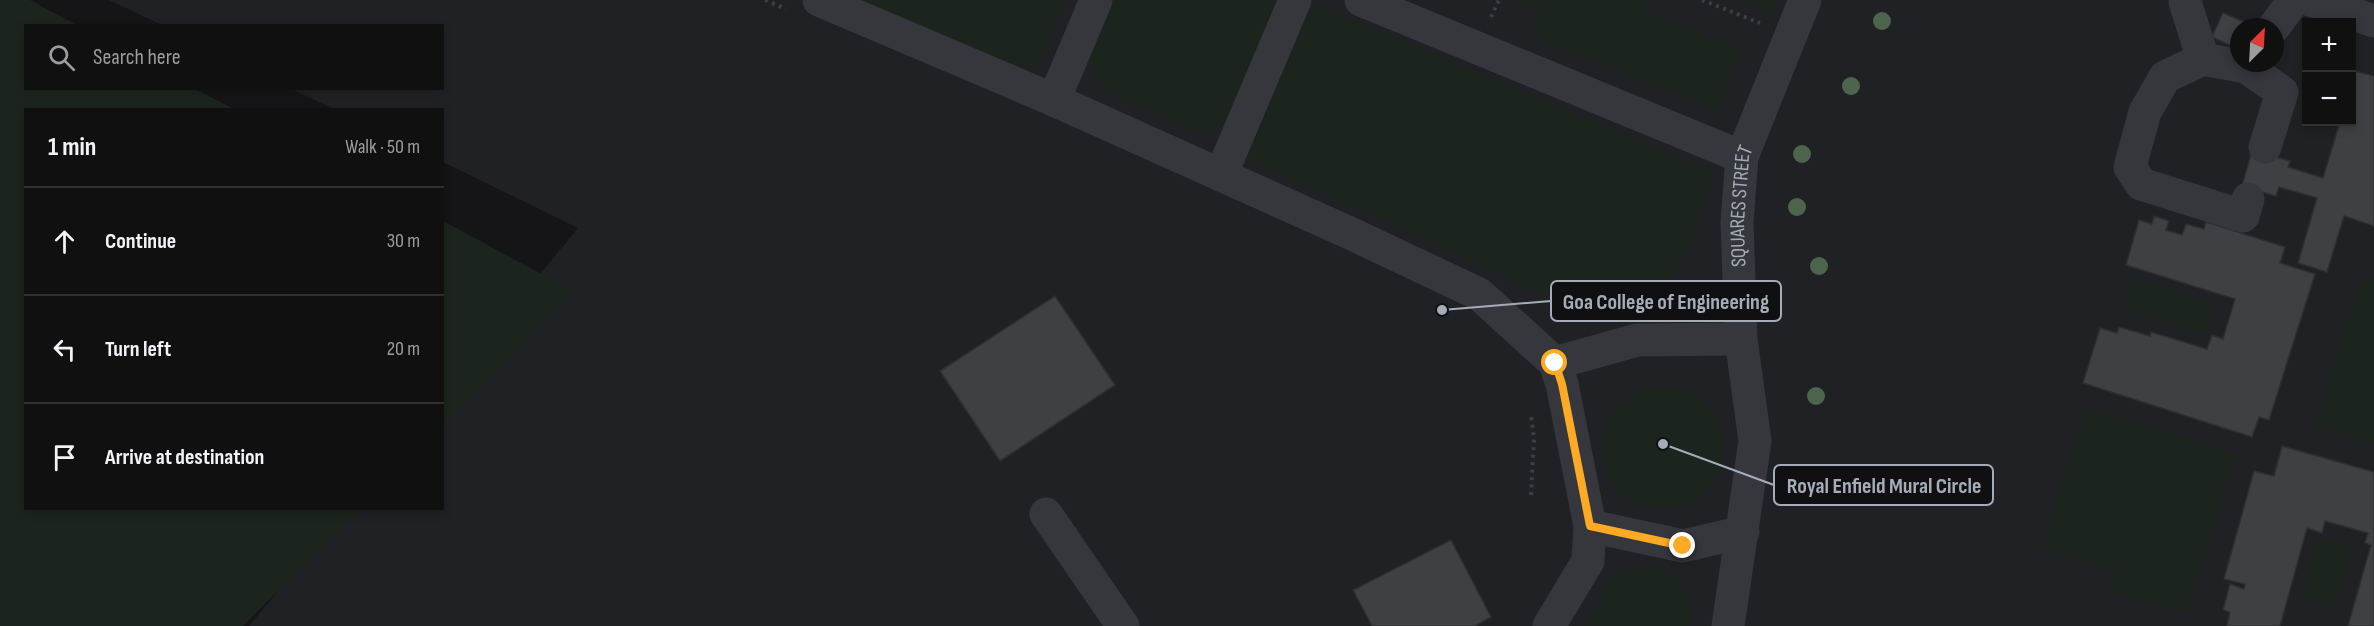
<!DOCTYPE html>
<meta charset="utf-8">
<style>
:root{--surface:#101011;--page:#1e1e1f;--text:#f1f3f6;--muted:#9c9d9f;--line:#303031}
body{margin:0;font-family:"Sofia Sans Condensed",sans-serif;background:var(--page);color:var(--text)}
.controls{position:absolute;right:18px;top:18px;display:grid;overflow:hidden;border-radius:0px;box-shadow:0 3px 9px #0003}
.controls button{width:54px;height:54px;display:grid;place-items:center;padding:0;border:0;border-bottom:2px solid var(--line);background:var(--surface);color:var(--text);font:30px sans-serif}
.compass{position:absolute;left:2230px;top:18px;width:54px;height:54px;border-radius:50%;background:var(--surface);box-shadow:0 3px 9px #0003;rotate:24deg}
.stop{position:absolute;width:18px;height:18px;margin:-14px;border:4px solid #ffaa24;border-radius:50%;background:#fff}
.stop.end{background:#ffaa24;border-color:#fff;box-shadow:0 2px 6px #0008}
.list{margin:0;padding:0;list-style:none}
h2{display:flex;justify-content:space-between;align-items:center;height:78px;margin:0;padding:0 24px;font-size:26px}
h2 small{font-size:20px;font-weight:400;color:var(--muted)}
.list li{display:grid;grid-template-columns:39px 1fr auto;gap:18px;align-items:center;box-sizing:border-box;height:108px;padding:0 24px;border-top:2px solid var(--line)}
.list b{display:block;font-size:22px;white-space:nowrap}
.list em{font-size:20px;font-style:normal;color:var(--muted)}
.icon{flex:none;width:33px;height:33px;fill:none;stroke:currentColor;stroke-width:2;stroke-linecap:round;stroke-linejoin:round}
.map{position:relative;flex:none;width:2374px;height:626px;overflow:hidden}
.search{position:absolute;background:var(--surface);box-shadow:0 3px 9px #0003;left:24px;top:24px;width:420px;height:66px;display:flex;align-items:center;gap:15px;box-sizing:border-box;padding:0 21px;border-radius:0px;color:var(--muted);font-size:22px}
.panel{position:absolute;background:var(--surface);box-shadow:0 3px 9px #0003;left:24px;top:108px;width:420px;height:402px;border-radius:0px}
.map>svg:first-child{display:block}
</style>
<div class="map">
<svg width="2374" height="626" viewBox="0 0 2374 626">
<rect width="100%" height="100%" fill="#151517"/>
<path fill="#202124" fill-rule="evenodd" d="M109,0H2374V626H249L346,509L442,508L443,392L578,228L443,162L442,110L334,109L291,89L442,88V26L162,25ZM2306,22H2352V122H2306ZM2239,27H2275V63H2239Z"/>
<g fill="#1c251d">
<path d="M0,0H30L77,25L26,26V88L195,89L234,109L26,110V508L360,509L243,626H0Z"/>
<path d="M856,0H1066L1039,65L1014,68Z"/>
<path d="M1113,0H1272L1275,21L1229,125L1202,135L1107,91L1089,57Z"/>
<path d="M1514,0H1645L1642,9L1742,49L1717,111L1531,36L1540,12Z"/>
<path d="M1749,0H1779L1774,13L1748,3Z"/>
<path d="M1313,3L1714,172L1694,234L1676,274L1653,294L1614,307L1569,306L1247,159Z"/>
<path d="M443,221L575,292L443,425Z"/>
<path d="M2363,276L2374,280V445L2315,426Z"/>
<path d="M2134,277L2214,303L2204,335L2124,309Z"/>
<circle cx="1663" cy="448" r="61"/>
<path d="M2086,407L2236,454L2186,615L2109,591L2115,571L2042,549Z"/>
<path d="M2318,537L2352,547L2336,607L2301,597Z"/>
<path d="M1642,567C1665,569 1678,571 1687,594C1692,607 1693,613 1689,626H1585L1615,573Z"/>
</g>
<g fill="#3e4044" stroke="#2e2f33" stroke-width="1.5">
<path d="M2223,13L2245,22L2243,27H2239V36L2234,47L2212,37Z"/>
<path d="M2355,71L2374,76V226L2344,216L2327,272L2298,263L2317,198L2279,187L2276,196L2242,186L2252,151L2290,161L2288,167L2323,178L2340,122H2352V83Z"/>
<path d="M2154,216L2169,221L2166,230L2182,235L2186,224L2204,229L2206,222L2285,247L2280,263L2315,274L2269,420L2259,417L2252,437L2083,383L2100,328L2117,333L2119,327L2150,336L2151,332L2207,349L2212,335L2223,339L2235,299L2126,265L2139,220L2152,224Z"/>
<path d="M1055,296L1115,385L1000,461L940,371Z"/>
<path d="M2282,446L2374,472V626H2348L2371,545L2365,543L2368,533L2325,521L2322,533L2307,528L2280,626H2227L2230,612L2223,610L2230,584L2244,589L2245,584L2224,579L2254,471L2274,476Z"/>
<path d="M1451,540L1491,617L1475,626H1372L1353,590Z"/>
</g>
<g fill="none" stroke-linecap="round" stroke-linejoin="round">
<g stroke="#3b3e43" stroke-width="4" stroke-dasharray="3 4.5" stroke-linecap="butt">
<path d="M765,0L786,9"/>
<path d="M1702,0L1760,23"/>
<path d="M1491,17L1499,0"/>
<path d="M1531,495L1534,439L1531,415"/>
</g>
<g stroke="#35373c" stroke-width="33">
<path d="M819,0L1054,100L1352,234L1479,294L1555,363L1562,384L1590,526L1588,561L1549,626"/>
<path d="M1361,0L1742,157"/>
<path d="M2310,0L2374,21"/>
<path d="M2185,2L2203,59"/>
<path d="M2274,27L2294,0"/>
<path d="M1054,100L1096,0"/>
<path d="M1221,175L1295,0"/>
<path d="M2248,199L2243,216L2141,184L2130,167L2145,112L2165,77L2203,59L2246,67L2282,92L2265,147"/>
<path d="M1555,363L1637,340L1741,339"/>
<path d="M1046,514L1123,626"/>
<path d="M1590,526L1683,546L1743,532"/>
<path id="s1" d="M1728,626L1755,441L1741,339L1737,222L1742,157L1805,0"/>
</g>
</g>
<g fill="#4d644d">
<circle cx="1882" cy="21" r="9"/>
<circle cx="1851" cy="86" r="9"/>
<circle cx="1802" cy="154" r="9"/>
<circle cx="1797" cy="207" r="9"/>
<circle cx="1819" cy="266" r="9"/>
<circle cx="1816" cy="396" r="9"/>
</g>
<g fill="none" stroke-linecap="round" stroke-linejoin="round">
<path stroke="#ffaa24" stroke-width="8" d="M1555,363L1562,384L1590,526L1683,546"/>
</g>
<g text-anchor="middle" stroke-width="4.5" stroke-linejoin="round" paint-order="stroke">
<g font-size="21" fill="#a5acb8" stroke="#101012">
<text dy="7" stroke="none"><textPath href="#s1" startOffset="423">SQUARES STREET</textPath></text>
</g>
</g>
<path fill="none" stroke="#a5acb8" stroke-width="2" d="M1442 310L1551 301M1663 444L1774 485"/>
<g fill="#a5acb8" stroke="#101012" stroke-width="2">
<circle cx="1442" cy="310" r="6"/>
<circle cx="1663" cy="444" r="6"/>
</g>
<g fill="#101012" stroke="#a5acb8" stroke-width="2">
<rect x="1551" y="281" width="230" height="40" rx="6"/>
<rect x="1774" y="465" width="219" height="40" rx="6"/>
</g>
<g font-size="22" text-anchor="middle" font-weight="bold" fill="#a5acb8">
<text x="1666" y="309">Goa College of Engineering</text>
<text x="1884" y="493">Royal Enfield Mural Circle</text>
</g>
</svg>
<div class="controls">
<button>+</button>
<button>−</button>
</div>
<svg class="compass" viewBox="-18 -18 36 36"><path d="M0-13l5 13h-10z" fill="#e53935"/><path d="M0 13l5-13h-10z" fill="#9c9d9f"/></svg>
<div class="stop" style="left:1555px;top:363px"></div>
<div class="stop end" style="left:1683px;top:546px"></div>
<div class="search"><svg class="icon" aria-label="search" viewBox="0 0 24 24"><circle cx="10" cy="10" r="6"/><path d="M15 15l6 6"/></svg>Search here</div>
<section class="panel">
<h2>1 min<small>Walk · 50 m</small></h2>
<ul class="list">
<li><svg class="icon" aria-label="ahead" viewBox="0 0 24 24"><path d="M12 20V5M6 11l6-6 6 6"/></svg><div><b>Continue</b></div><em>30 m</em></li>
<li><svg class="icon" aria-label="left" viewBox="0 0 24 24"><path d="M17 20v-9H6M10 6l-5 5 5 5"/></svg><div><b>Turn left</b></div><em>20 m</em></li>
<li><svg class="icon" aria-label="arrive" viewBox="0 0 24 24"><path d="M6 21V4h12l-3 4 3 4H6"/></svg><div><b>Arrive at destination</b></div></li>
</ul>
</section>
</div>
